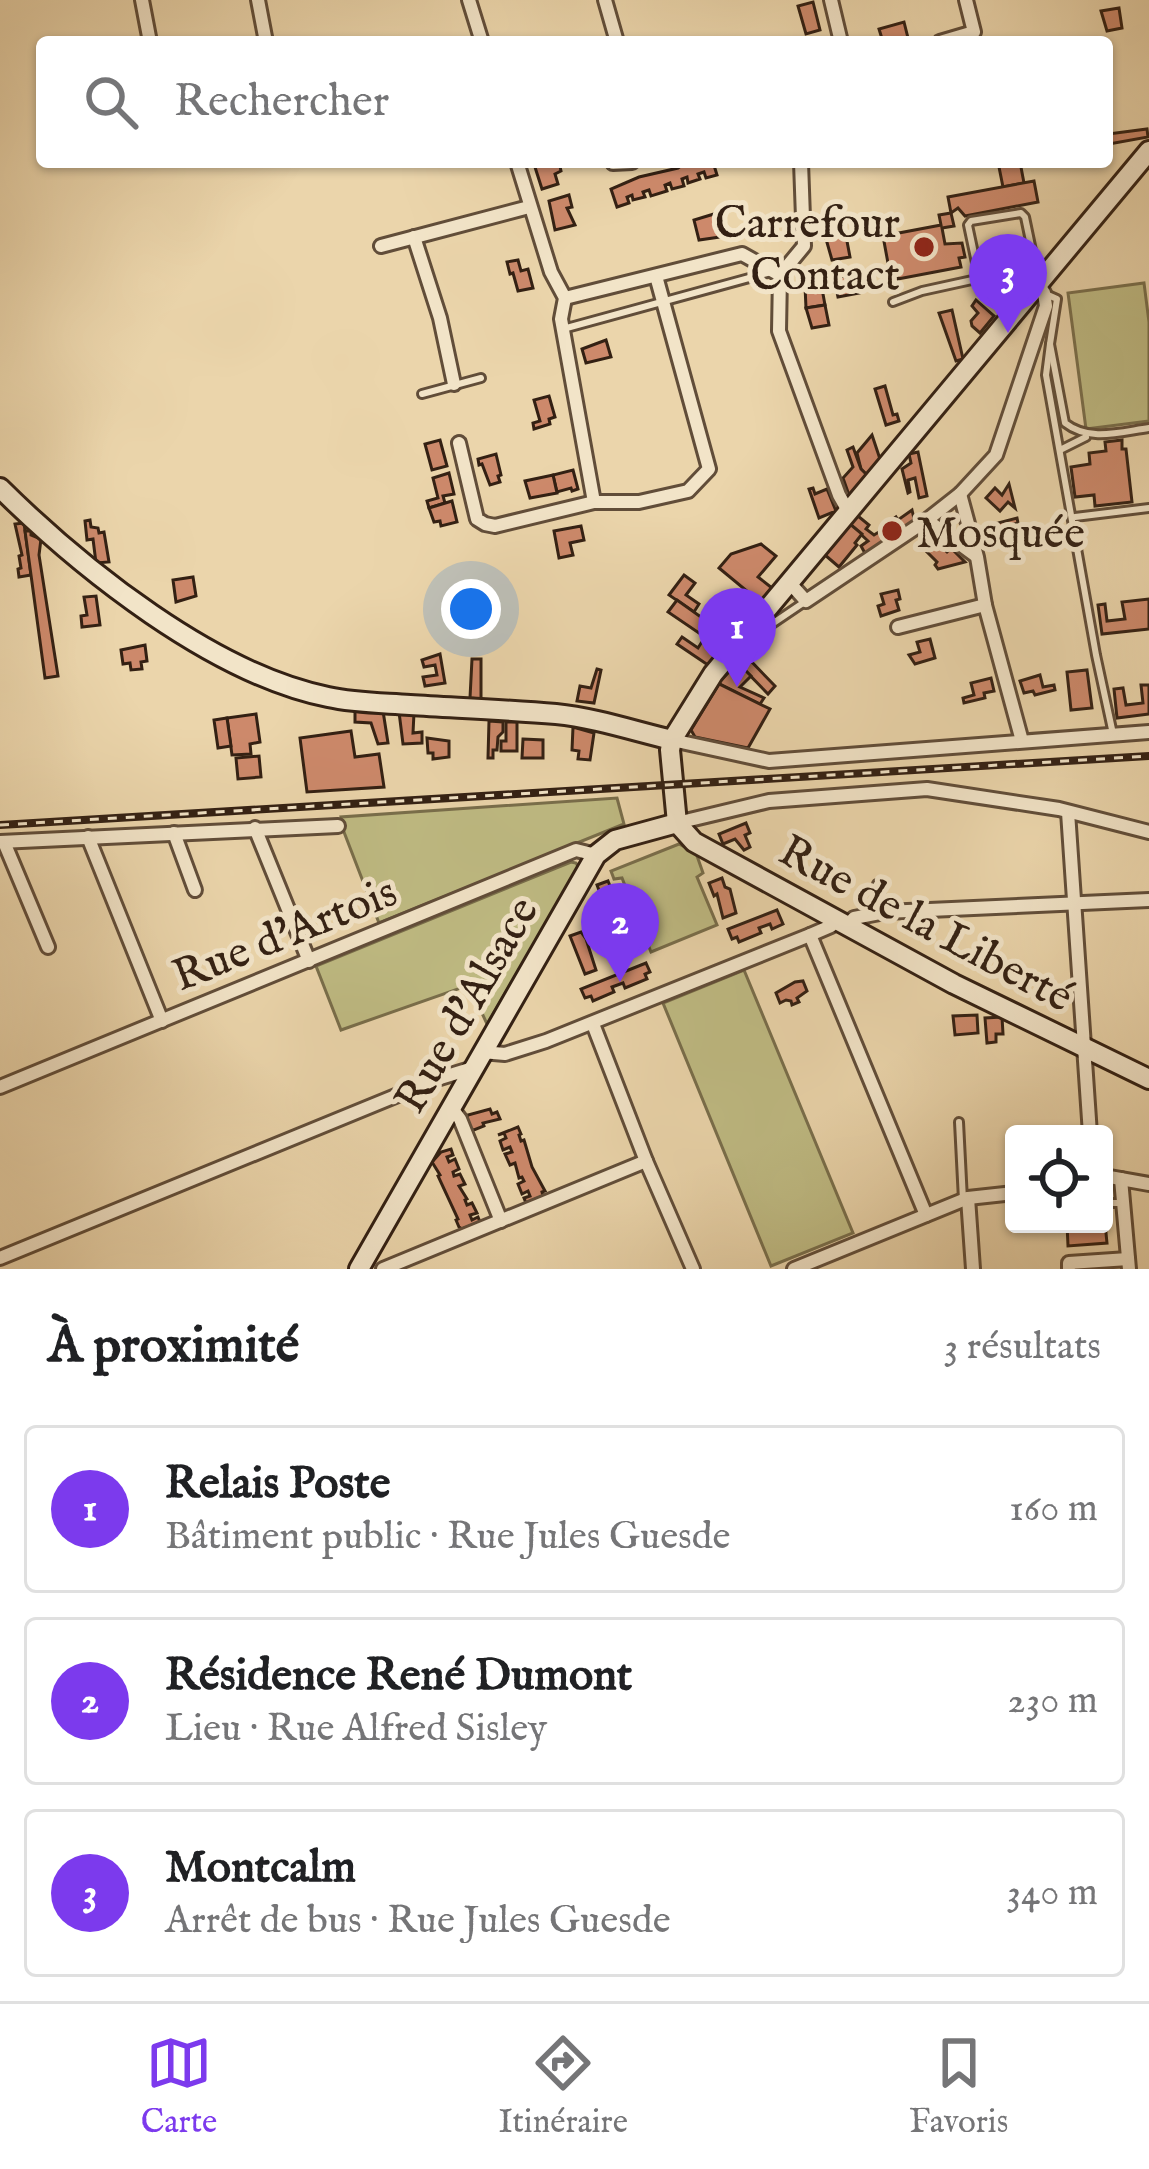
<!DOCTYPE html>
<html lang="fr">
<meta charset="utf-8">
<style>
:root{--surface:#fff;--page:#f2f2f2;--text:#202124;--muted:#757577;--line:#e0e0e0;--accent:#7c3aed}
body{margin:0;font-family:"IM FELL English",serif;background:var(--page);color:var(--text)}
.controls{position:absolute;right:36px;bottom:36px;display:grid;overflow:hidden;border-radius:12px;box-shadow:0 3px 9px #0004}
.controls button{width:108px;height:108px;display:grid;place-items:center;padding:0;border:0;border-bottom:3px solid var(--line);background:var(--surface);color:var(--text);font:60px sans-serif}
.you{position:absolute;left:471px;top:609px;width:42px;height:42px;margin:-30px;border:9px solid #fff;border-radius:50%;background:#1a73e8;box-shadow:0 0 0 18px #1a73e833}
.badge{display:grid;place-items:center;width:78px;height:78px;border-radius:50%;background:var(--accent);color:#fff;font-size:39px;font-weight:700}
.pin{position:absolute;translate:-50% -99px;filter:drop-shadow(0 3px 6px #0008)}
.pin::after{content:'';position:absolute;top:63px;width:42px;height:36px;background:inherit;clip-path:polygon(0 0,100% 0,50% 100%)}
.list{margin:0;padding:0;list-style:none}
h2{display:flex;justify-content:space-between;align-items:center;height:156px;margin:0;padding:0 48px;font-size:51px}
h2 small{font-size:39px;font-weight:400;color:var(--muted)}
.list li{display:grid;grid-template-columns:78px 1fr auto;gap:36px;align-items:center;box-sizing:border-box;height:168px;margin:0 24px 24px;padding:0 24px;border:3px solid var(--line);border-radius:12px}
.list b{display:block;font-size:45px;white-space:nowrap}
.list p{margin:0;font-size:39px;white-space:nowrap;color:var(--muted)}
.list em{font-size:39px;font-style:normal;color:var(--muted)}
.icon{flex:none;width:66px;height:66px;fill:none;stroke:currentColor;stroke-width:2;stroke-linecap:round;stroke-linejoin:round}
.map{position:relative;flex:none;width:1149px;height:1269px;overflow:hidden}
.search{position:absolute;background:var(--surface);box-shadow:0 3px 9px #0004;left:36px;right:36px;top:36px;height:132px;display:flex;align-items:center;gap:30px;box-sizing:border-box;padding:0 42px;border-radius:12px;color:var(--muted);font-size:45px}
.sheet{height:732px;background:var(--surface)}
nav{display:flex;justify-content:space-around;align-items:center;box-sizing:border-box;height:168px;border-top:3px solid var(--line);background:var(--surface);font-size:33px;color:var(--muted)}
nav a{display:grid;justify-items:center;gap:6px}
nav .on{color:var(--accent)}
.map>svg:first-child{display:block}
</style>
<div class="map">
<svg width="1149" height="1269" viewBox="0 0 1149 1269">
<rect width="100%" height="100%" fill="#ebd5ab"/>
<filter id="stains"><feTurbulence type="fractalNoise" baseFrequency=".00167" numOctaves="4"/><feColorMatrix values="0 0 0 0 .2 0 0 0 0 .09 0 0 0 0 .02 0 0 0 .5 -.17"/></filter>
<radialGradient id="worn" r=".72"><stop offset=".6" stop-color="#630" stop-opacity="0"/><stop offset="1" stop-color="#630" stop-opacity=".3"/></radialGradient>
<g fill="#bfbb83" stroke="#796e4b" stroke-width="3">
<path d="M1144,283L1149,322V421L1086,429L1068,293Z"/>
<path d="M617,798L624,824L379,923L344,832L341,817Z"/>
<path d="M679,844L696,853L703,873L697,877L717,925L651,952L622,878L614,879L611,871Z"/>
<path d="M571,862L576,863L579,868L487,1024L469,985L341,1030L316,966Z"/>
<path d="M744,970L853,1233L771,1266L663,1003Z"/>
</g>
<g fill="#cd896b" stroke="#332013" stroke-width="3">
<path d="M813,2L820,30L806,34L798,6Z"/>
<path d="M1119,8L1122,28L1107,31L1101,11Z"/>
<path d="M904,22L908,38L883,42L879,29Z"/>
<path d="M1147,129L1148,137L1109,144L1108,134Z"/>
<path d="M541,162H559L561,171L555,174L558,184L542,189L534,164Z"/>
<path d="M686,162H713L717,175L706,178L704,172L698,174L700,179L688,183L687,177L682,179L684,186L672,189L670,183L665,185L667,191L651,196L649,190L643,192L645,197L633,200L632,195L627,197L629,203L617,207L611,189L639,177L678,168Z"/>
<path d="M998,162H1020L1024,183L1003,187Z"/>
<path d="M1034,181L1038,202L965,216L958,208L951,213L948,197Z"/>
<path d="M569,195L572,207L567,208L575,225L555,230L549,201Z"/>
<path d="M951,213L954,226L942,228L945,244L962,243L965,257L959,258L961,267L898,279L897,272L890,274L883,236L941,225L939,215Z"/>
<path d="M714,214L720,237L699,240L694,220Z"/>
<path d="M846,236L850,257L832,260L826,239Z"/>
<path d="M518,260L521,271L528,269L533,288L518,291L513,273L510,274L507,262Z"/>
<path d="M845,276L846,278L856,276L859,293L838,297L834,278Z"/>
<path d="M821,283L825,305L806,308L805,286Z"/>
<path d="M976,300L994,316L980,333L972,326L971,321L978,313L972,306Z"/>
<path d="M825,305L829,325L812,328L806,308Z"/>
<path d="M952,310L963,359L956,361L939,313Z"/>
<path d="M606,340L611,357L586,363L582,349Z"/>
<path d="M885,386L893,415L897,414L899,421L886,425L875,389Z"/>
<path d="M549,396L555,417L549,419L550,424L534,429L533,423L540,421L534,400Z"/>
<path d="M872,435L880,459L867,475L861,469L857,453Z"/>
<path d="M440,440L447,466L432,470L425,444Z"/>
<path d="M1122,440V449H1126L1132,502L1095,506L1094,495L1075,497L1071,467L1090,464L1089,453L1106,451L1105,442Z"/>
<path d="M853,447L861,469L867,475L849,495L843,478L853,467L847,450Z"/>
<path d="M918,452L927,496L919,498L915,478L908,480L910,492L908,493L902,469L911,463L909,454Z"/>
<path d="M496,454L501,475L498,476L500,482L490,485L482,464L479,465L478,459Z"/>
<path d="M573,470L578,489L572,491L571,488L557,492L553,475Z"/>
<path d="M449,473L454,494L443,496L445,503L429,508L427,501L438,498L433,478Z"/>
<path d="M553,475L557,493L530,498L525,481Z"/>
<path d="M1009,484L1015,508L1008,502L1000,511L986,498L995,488L1002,495Z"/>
<path d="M813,488L815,494L827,489L836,511L819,518L809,489Z"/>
<path d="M452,501L457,522L441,526L440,521L434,522L429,508Z"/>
<path d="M912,510L915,523L866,555L861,546L868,541L850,524L858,516L869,525L866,529L874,535L887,527L885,525L894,522L892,520L896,517L898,520Z"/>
<path d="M1017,518L1018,523L1004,527L1007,539L988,544L984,532L995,529L994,524Z"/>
<path d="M90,520L91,527L98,528L99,533L104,532L109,562L96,563L93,539L87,540L85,521Z"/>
<path d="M24,523L31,575L19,577L18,569L21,568L19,556L22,555L15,524Z"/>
<path d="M850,524L862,534L855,543L857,545L839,567L825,555Z"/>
<path d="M581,526L584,540L570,543L573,555L559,558L554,531Z"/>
<path d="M25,531H31V535L41,539L39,555L58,676L45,678Z"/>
<path d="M933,539L947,552L951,548L965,562L938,569L935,565L937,562L924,549Z"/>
<path d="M761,544L776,556L758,577L772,588L760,602L719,568L731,554Z"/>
<path d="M684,575L695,583L686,595L699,604L694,612L669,595Z"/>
<path d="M193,577L196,596L176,602L173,580Z"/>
<path d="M898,590L900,599L896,600L899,610L881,616L878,606L884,604L881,594Z"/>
<path d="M96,596L100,625L82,627L81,616L87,615L84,597Z"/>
<path d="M1149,599V629L1102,634L1098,605L1105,604L1107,621L1125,619L1122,602Z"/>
<path d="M677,600L729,637L721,648L668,612Z"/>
<path d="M682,637L698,648L705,637L721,648L708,665L677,644Z"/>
<path d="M930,639L935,658L915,664L909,655L920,652L917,642Z"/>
<path d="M145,645L147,661L141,662L142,669L131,670L130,663L123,664L121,650Z"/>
<path d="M440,654L445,683L425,686L423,677L437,675L435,665L424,667L422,660Z"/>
<path d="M746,656L775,686L768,694L738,663Z"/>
<path d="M472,659H481V699L470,698Z"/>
<path d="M738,663L751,676L740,687L764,698L760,704L718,683Z"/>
<path d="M597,669L601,670L594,703L577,701L580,686L591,688Z"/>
<path d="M1087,670L1092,708L1071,710L1067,672Z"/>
<path d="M1040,675L1043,687L1054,685L1055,690L1035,695L1033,691L1024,693L1020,681Z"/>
<path d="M991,678L994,691L984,693L985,698L964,703L963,698L974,695L971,683Z"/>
<path d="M719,684L770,709L748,748L695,737L691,730Z"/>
<path d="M1141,685H1149V714L1117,718L1114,689L1123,688L1126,705L1143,703Z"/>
<path d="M355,709L383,711L388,743L378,744L371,723L355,722Z"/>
<path d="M399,712L414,713L413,733L422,732V743L403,744Z"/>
<path d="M256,714L260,742L250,744L251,754L232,755L227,718Z"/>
<path d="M227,718L231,746L218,748L214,720Z"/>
<path d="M489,721L503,722V732L498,737L497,750H493V758H488Z"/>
<path d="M506,722H517V751H501V741H506Z"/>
<path d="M573,727L594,733L590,760L578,759L579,751L572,750Z"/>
<path d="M351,731L355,757L379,754L384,787L307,792L300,738Z"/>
<path d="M427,738L449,741V757L433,759V753H428Z"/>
<path d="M523,739L543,740V758H522Z"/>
<path d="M259,756L261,777L238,779L236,758Z"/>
<path d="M746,823L750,833L745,835L750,847L744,850L735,839L723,844L719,834Z"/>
<path d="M722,878L725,887L730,889L736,913L723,918L717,894L714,896L709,883Z"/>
<path d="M608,881L623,918L628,916L633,929L630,930L642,951L629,956L617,935L619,930L615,921L612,923L607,916L598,894L600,893L597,885Z"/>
<path d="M777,910L783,924L772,929L770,924L759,928L761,933L739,942L737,937L732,939L728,929Z"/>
<path d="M581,932L586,939L596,970L585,974L570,936Z"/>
<path d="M646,963L650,972L645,974L647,979L625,988L623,983L612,987L614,992L593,1001L591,996L585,998L581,989Z"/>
<path d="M803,981L807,991L797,998L799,1002L792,1005L791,1001L786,1000L780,1003L776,993L795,982Z"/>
<path d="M977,1015L978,1033L955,1035L953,1016Z"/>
<path d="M1002,1017L1003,1034H996V1042L987,1043L985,1018Z"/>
<path d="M490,1109L492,1114L497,1112L500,1119L483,1123L484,1126L474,1130L470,1129L466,1119L468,1115Z"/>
<path d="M518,1127L521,1134L519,1135L521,1141L524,1140L532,1167L545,1191L542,1192L543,1196L526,1203L524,1198L530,1196L528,1191L522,1194L518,1184L524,1181L522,1177L519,1178L515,1163L510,1165L505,1154L512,1152L510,1147L503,1150L500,1141L506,1138L504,1133L498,1135Z"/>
<path d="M451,1149L453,1155L447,1157L449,1162L455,1159L459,1169L453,1172L454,1176L460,1174L465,1184L459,1186L467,1199L465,1200L467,1205L472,1203L477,1213L470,1215L472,1220L478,1217L480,1222L462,1229L459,1227L456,1220L458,1219L438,1176L440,1175L432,1162L441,1152Z"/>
<path d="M1104,1213L1107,1243L1068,1246L1067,1224H1104Z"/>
</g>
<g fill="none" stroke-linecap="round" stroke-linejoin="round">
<defs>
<g id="lane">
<path d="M979,277L968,225L971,221L1021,213L1025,217L1035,265"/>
<path d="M1048,295L1057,299L1050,344L1065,423C1089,442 1120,432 1149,428"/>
<path d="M893,302L922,291L1036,266"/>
<path d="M563,329L771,272"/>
<path d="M1050,344L1046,375L1096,655L1113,734"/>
<path d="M422,394L481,378"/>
<path d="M1060,450L1086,437"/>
<path d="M1075,517L1149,508"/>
<path d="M772,624L803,603"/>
<path d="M877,884L885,909"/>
<path d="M959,1122L963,1200"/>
<path d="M1104,1203H1120"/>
</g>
<g id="street">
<path d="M142,0L150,42"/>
<path d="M258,0L266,42"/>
<path d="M469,0L482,42"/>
<path d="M605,0L617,42"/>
<path d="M831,0L841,42"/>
<path d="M940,42L974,32L966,0"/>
<path d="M517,162L551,272L565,298L561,319L594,502"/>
<path d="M801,162L804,246L780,275L779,331L839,495L848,511"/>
<path d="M613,163L632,162"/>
<path d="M414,237L440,318L454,384"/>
<path d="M381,246L529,207"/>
<path d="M565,298L742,254L780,275"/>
<path d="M459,443L477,519L485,524L495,526L594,502H639L688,491L709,469L656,276"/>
<path d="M960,494L977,557L985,605L1022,741"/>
<path d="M927,520L976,556"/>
<path d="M789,582L806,601L927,520L960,494L996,455L1046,306L1044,293L1039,285"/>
<path d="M898,627L985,605"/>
<path d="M672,740L769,761L1149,732"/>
<path d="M1068,812L1090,1134"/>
<path d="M677,823L769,801L927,789L1059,809L1149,832"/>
<path d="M255,828L309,961"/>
<path d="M174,833L195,890"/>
<path d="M88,837L162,1021"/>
<path d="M0,842L338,826"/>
<path d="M4,842L48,947"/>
<path d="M847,926L854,918L885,912L1149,900"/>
<path d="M810,935L926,1215"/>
<path d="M593,1024L646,1161L693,1269"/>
<path d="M482,1052L505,1054L546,1041L810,935L831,926L835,920"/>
<path d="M0,1087L576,850L596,855"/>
<path d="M451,1107L460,1119L501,1221"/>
<path d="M1104,1176L1149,1184"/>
<path d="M1121,1179L1129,1269"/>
<path d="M968,1198L973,1269"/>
<path d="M0,1258L437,1079L473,1068"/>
<path d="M383,1269L646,1161"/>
<path d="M794,1269L968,1198L1014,1193"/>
<path d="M1069,1269V1263L1128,1259"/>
</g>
<g id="secondary">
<path d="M1149,151L713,674L672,740L670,750L677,823L694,842L954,984L1149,1079"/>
<path d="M0,488C82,569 213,674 328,697C355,703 383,703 410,705C459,708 508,710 556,714C595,718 634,731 672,740"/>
<path d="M359,1269L596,855L615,840L677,823"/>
</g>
</defs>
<use href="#lane" stroke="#614d39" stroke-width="12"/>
<use href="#street" stroke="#614d39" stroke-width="18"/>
<use href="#secondary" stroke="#332013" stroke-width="24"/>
<use href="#lane" stroke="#f2e4c8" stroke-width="6"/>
<use href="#street" stroke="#f2e4c8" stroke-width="12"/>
<use href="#secondary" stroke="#f2e4c8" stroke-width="18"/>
<defs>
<path id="rail" d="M0,825L1149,756"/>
</defs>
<use href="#rail" stroke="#332013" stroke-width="8"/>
<use href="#rail" stroke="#f2e4c8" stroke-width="3" stroke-dasharray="9" stroke-linecap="butt"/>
</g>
<g fill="#8f2418" stroke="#f2e4c8" stroke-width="4.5">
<circle cx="924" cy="247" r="12"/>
<circle cx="892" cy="531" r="12"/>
</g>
<g text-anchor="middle" stroke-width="10" stroke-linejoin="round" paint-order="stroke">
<g font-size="45" fill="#332013" stroke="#f2e4c8" text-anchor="end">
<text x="900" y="237">Carrefour<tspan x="900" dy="52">Contact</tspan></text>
<text x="916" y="547" text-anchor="start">Mosquée</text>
</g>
<g font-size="45" fill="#332013" stroke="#f2e4c8">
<text transform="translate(927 922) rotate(28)" y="16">Rue de la Liberté</text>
<text transform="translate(284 932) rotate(-22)" y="16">Rue d'Artois</text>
<text transform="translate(465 1004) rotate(-60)" y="16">Rue d'Alsace</text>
</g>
</g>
<rect width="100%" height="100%" filter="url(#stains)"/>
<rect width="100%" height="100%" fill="url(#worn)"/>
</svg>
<div class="controls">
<button><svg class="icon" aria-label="locate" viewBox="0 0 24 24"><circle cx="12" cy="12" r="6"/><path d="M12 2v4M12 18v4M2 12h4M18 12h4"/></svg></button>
</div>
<div class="you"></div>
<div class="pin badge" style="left:737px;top:687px">1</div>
<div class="pin badge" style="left:620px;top:982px">2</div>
<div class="pin badge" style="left:1008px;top:333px">3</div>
<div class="search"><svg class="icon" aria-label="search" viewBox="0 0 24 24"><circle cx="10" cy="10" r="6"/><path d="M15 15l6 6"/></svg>Rechercher</div>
</div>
<section class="sheet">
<h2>À proximité<small>3 résultats</small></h2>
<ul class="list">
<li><span class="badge">1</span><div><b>Relais Poste</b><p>Bâtiment public · Rue Jules Guesde</p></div><em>160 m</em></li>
<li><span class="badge">2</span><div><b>Résidence René Dumont</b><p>Lieu · Rue Alfred Sisley</p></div><em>230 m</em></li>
<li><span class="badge">3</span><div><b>Montcalm</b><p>Arrêt de bus · Rue Jules Guesde</p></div><em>340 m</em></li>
</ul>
</section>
<nav>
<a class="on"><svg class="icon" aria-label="map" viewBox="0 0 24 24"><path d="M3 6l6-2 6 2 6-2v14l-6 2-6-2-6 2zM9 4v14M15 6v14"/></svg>Carte</a>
<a><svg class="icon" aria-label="directions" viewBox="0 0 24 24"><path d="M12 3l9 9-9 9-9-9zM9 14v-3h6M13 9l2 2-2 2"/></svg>Itinéraire</a>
<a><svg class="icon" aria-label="saved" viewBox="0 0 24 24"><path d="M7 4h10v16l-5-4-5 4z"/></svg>Favoris</a>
</nav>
